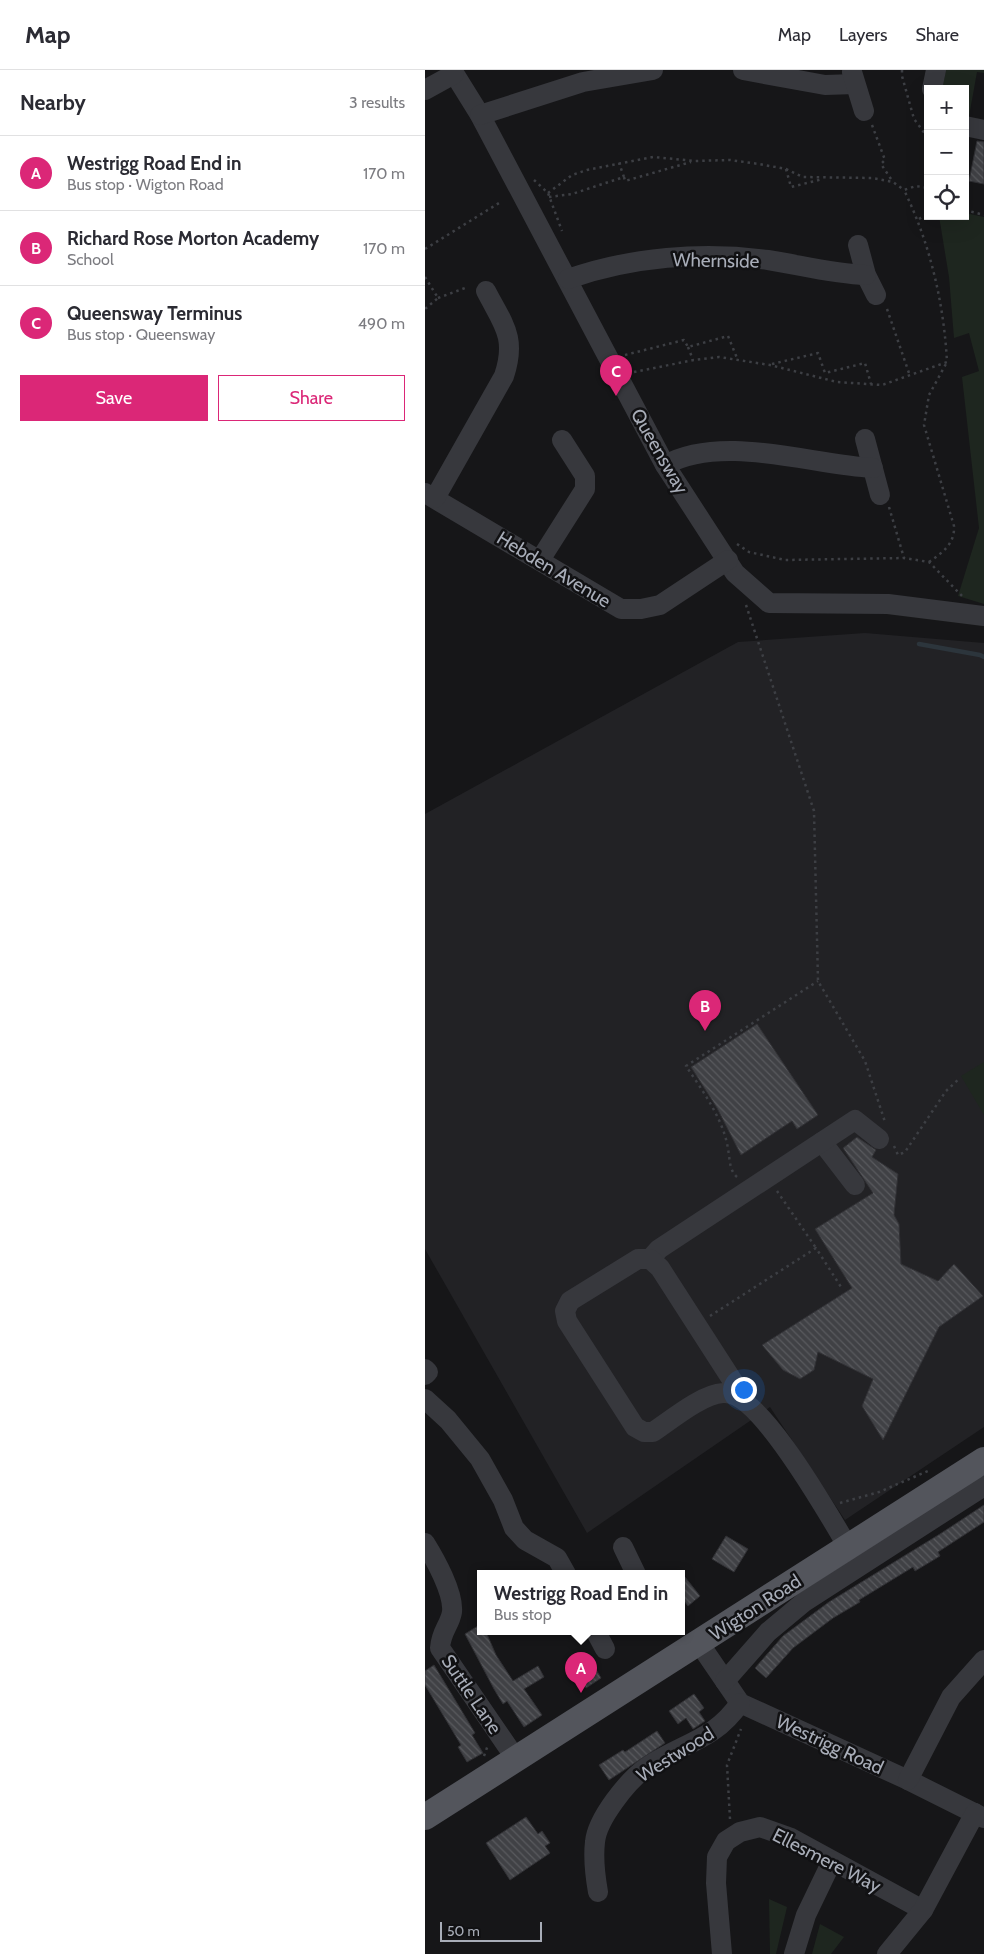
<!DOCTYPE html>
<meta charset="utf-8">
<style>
:root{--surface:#fff;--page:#f2f2f3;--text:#2b2b33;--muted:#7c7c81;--line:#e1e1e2;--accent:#db2777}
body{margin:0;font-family:Cabin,sans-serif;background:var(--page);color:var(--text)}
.controls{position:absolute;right:15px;top:15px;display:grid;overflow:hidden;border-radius:0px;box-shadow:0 5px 20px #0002}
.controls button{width:45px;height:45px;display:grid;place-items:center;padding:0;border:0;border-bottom:1px solid var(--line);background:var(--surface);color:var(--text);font:25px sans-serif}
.scale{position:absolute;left:15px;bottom:12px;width:102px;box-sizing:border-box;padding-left:5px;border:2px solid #a8adb8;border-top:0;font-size:14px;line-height:18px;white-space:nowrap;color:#a8adb8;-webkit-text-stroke:4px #111113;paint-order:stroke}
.you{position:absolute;left:318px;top:1319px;width:18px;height:18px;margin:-12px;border:4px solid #fff;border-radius:50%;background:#1a73e8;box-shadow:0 0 0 8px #1a73e833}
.badge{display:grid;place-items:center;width:32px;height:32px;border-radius:50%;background:var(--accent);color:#fff;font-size:16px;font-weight:700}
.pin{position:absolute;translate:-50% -41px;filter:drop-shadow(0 1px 2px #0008)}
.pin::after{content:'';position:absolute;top:26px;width:18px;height:15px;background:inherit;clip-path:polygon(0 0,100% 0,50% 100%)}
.popup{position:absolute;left:52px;top:1500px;width:208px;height:65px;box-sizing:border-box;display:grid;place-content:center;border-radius:0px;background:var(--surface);filter:drop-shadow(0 1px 4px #0005);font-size:16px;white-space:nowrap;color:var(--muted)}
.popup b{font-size:19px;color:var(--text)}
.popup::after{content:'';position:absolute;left:50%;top:100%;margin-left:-10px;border:10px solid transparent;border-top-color:var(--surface)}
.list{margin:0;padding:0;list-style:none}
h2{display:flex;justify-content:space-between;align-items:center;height:65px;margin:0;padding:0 20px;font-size:21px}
h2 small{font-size:16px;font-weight:400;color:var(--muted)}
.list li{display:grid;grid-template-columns:32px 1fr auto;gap:15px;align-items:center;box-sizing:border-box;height:75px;padding:0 20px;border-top:1px solid var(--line)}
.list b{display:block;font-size:19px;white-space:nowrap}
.list p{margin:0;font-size:16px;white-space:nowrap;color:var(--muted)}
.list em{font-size:16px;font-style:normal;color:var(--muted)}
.actions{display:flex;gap:10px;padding:15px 20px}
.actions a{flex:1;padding:11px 0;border:1px solid var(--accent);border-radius:0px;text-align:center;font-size:18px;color:var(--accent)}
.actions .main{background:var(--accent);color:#fff}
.icon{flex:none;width:28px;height:28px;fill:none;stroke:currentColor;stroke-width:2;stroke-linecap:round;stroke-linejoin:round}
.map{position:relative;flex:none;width:559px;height:1884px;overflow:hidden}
header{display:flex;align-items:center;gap:30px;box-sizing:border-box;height:70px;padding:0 25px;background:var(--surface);border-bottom:1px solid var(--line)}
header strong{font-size:24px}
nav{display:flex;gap:28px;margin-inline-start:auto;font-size:18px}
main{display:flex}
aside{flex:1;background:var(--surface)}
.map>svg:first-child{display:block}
</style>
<header>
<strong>Map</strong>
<nav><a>Map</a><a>Layers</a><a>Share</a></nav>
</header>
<main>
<aside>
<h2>Nearby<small>3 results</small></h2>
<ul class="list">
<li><span class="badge">A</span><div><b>Westrigg Road End in</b><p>Bus stop · Wigton Road</p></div><em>170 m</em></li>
<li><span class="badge">B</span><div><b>Richard Rose Morton Academy</b><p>School</p></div><em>170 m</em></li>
<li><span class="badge">C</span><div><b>Queensway Terminus</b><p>Bus stop · Queensway</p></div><em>490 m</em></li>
</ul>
<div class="actions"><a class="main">Save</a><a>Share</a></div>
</aside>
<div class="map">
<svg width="559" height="1884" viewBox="0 0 559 1884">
<defs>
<pattern id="building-back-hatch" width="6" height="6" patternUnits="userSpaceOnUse" patternTransform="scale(1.25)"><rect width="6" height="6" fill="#404145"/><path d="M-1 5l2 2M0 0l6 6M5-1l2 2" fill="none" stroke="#595a5e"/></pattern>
</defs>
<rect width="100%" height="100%" fill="#161618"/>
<path fill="#222225" d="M440,563L559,573V1357L420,1450L345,1337L162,1463L0,1179V744L313,572Z"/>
<g fill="#1e261f">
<path d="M521,0H559V3L552,2L543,52L540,51V19H517Z"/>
<path d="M540,143L559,147V534L533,526L554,458L537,307L554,301L544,263L529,268L524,207L514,146H540Z"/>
<path d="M559,992V1045L536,1006Z"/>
<path d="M344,1829L362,1837L351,1884H345Z"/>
<path d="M395,1854L419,1867L406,1884H387Z"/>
</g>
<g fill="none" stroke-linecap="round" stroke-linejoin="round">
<path stroke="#2c353c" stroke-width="4.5" d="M494,574L555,585L559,587"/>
</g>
<g fill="url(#building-back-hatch)" stroke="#303034">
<path d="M552,71L559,72V114L544,111Z"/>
<path d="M332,954L393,1045L372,1059L367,1051L316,1085L292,1038L266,997Z"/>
<path d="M432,1067L451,1080L447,1087L473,1104L469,1145L474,1154L476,1194L513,1211L529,1194L558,1226L514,1257L458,1370L437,1336L448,1309L393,1282L389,1300L375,1309L358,1300L337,1275L427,1218L390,1159L448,1123L418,1078Z"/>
<path d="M559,1435V1452L513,1482L515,1486L490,1501L488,1497L434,1530L435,1532L408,1548L368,1578L341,1608L330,1598L358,1566L404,1532L515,1464Z"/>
<path d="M301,1466L323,1479L309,1502L287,1489Z"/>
<path d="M256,1502L275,1526L263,1536L256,1527Z"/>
<path d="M56,1554V1562H61L71,1585L88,1611L113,1596L119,1607L99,1619L117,1645L99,1657L82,1631L78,1634L69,1619L40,1564Z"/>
<path d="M166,1591L176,1608L161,1618L150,1600Z"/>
<path d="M9,1595L50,1663L47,1665L58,1683L42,1692L33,1677L36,1675L0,1615V1601Z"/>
<path d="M269,1624L279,1638L274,1642L280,1651L268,1659L261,1648L253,1654L244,1641Z"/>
<path d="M232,1661L240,1673L184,1710L174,1695L198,1680L200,1682Z"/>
<path d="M101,1747L113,1764L117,1761L125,1773L120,1776L125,1783L85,1810L61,1773Z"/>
</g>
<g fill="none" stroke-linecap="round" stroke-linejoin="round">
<g stroke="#3d3f44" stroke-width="2.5" stroke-dasharray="2.5 4" stroke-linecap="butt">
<path d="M477,0V6L489,49L503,68"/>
<path d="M447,55L460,90L456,94L468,112"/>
<path d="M361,99L366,117L398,109"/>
<path d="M199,107L200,111L266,92"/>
<path d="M109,110L123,123L137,161"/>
<path d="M123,123L147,105L162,100L228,87L270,91L305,90L334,94L361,99L378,107L447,108L468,112L479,120"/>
<path d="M124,127L147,124L199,107L194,93"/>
<path d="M540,140L559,145"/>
<path d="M494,149L503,143"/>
<path d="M0,179L74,133"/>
<path d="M0,207L13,228L0,239"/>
<path d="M13,228L40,218"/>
<path d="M462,239L485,306"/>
<path d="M263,277L268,290"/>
<path d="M200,285L259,270L263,277L303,266L312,288"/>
<path d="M347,294L393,283L400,303L440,293L446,314"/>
<path d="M209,302L269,290L294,287L345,295L412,312L457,315L522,292C519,234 505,173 479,120L491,116L503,118"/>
<path d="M464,437L479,488"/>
<path d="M312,474L324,482L360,490L479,488L504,492L538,527"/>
<path d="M504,492C517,483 530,474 529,456L499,355L504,325L522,292"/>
<path d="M321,535L389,741L393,911L440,991L460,1052"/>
<path d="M469,1076L473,1085L480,1082L521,1021L535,1008"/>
<path d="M312,1107C304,1100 305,1089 303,1079C299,1050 277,1020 261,996L393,911"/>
<path d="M352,1121L391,1178"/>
<path d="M285,1246L391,1178L416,1217"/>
<path d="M415,1433L454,1422L503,1401"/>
<path d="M59,1686L63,1675"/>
<path d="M305,1749L302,1695L316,1659"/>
</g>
<g stroke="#37383d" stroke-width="20">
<path d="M27,0L55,45L240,395L310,503L344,533L463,534L559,546"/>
<path d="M318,0L400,15L430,14"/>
<path d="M427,2L439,41"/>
<path d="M507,19L511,0"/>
<path d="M0,20L29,4"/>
<path d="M55,45L158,12L228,0"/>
<path d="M540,56L559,60"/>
<path d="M433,175L441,205L451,225"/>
<path d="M143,209C206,187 277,181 343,190C375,195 408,204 441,205"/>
<path d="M440,369L455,425"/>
<path d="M240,395C298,363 386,395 448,398"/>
<path d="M0,423L196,539H216L235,535L303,490"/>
<path d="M10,428L79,306C92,267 78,254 61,221"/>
<path d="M115,490L160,419V406L137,370"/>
<path d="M397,1072L430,1115"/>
<path d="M225,1189L234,1179L430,1050L454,1069"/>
<path d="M0,1299L3,1302L0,1305"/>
<path d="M310,1325L309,1313L235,1198L225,1189H213L145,1231L140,1241L142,1251L210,1357L219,1362H228C246,1350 277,1324 298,1323C334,1320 405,1447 423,1477"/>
<path d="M0,1329L23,1350L55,1389L78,1430L89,1458L100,1470L132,1488L141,1504"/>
<path d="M0,1473C10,1489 29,1523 27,1542C25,1555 16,1561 15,1578L91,1689"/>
<path d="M198,1477L211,1504"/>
<path d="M171,1562L180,1579"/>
<path d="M274,1573L315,1633L483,1710L559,1748"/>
<path d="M300,1611L343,1562L379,1532L559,1416"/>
<path d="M483,1710L526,1627L559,1590"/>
<path d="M173,1822C170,1805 168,1789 170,1772C172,1749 203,1710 222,1697C257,1673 289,1671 315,1633"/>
<path d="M297,1884L291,1813L292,1787L301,1771L315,1762L335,1757L366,1768L498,1840"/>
<path d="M369,1884L381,1845L407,1791"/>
<path d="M462,1884L498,1840L550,1743"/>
</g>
<path stroke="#53555c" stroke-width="26" d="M0,1747L559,1390"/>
</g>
<g text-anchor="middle" stroke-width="5" stroke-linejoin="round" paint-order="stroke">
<g font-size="19" fill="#a8adb8" stroke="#111113">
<text transform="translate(291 190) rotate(1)" y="7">Whernside</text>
<text transform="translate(235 381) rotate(60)" y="7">Queensway</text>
<text transform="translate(129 499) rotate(31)" y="7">Hebden Avenue</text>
<text transform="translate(330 1537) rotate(-33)" y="7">Wigton Road</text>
<text transform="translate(47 1624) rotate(56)" y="7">Suttle Lane</text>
<text transform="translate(405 1674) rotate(25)" y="7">Westrigg Road</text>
<text transform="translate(250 1684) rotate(-32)" y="7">Westwood</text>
<text transform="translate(402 1790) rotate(27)" y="7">Ellesmere Way</text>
</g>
</g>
</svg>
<div class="controls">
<button>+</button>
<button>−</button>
<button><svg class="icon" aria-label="locate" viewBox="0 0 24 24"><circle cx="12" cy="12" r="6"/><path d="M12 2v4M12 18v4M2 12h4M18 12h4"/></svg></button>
</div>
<div class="scale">50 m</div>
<div class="you"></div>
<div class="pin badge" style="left:156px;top:1623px">A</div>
<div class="popup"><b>Westrigg Road End in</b>Bus stop</div>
<div class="pin badge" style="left:280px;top:961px">B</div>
<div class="pin badge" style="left:191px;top:326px">C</div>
</div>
</main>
